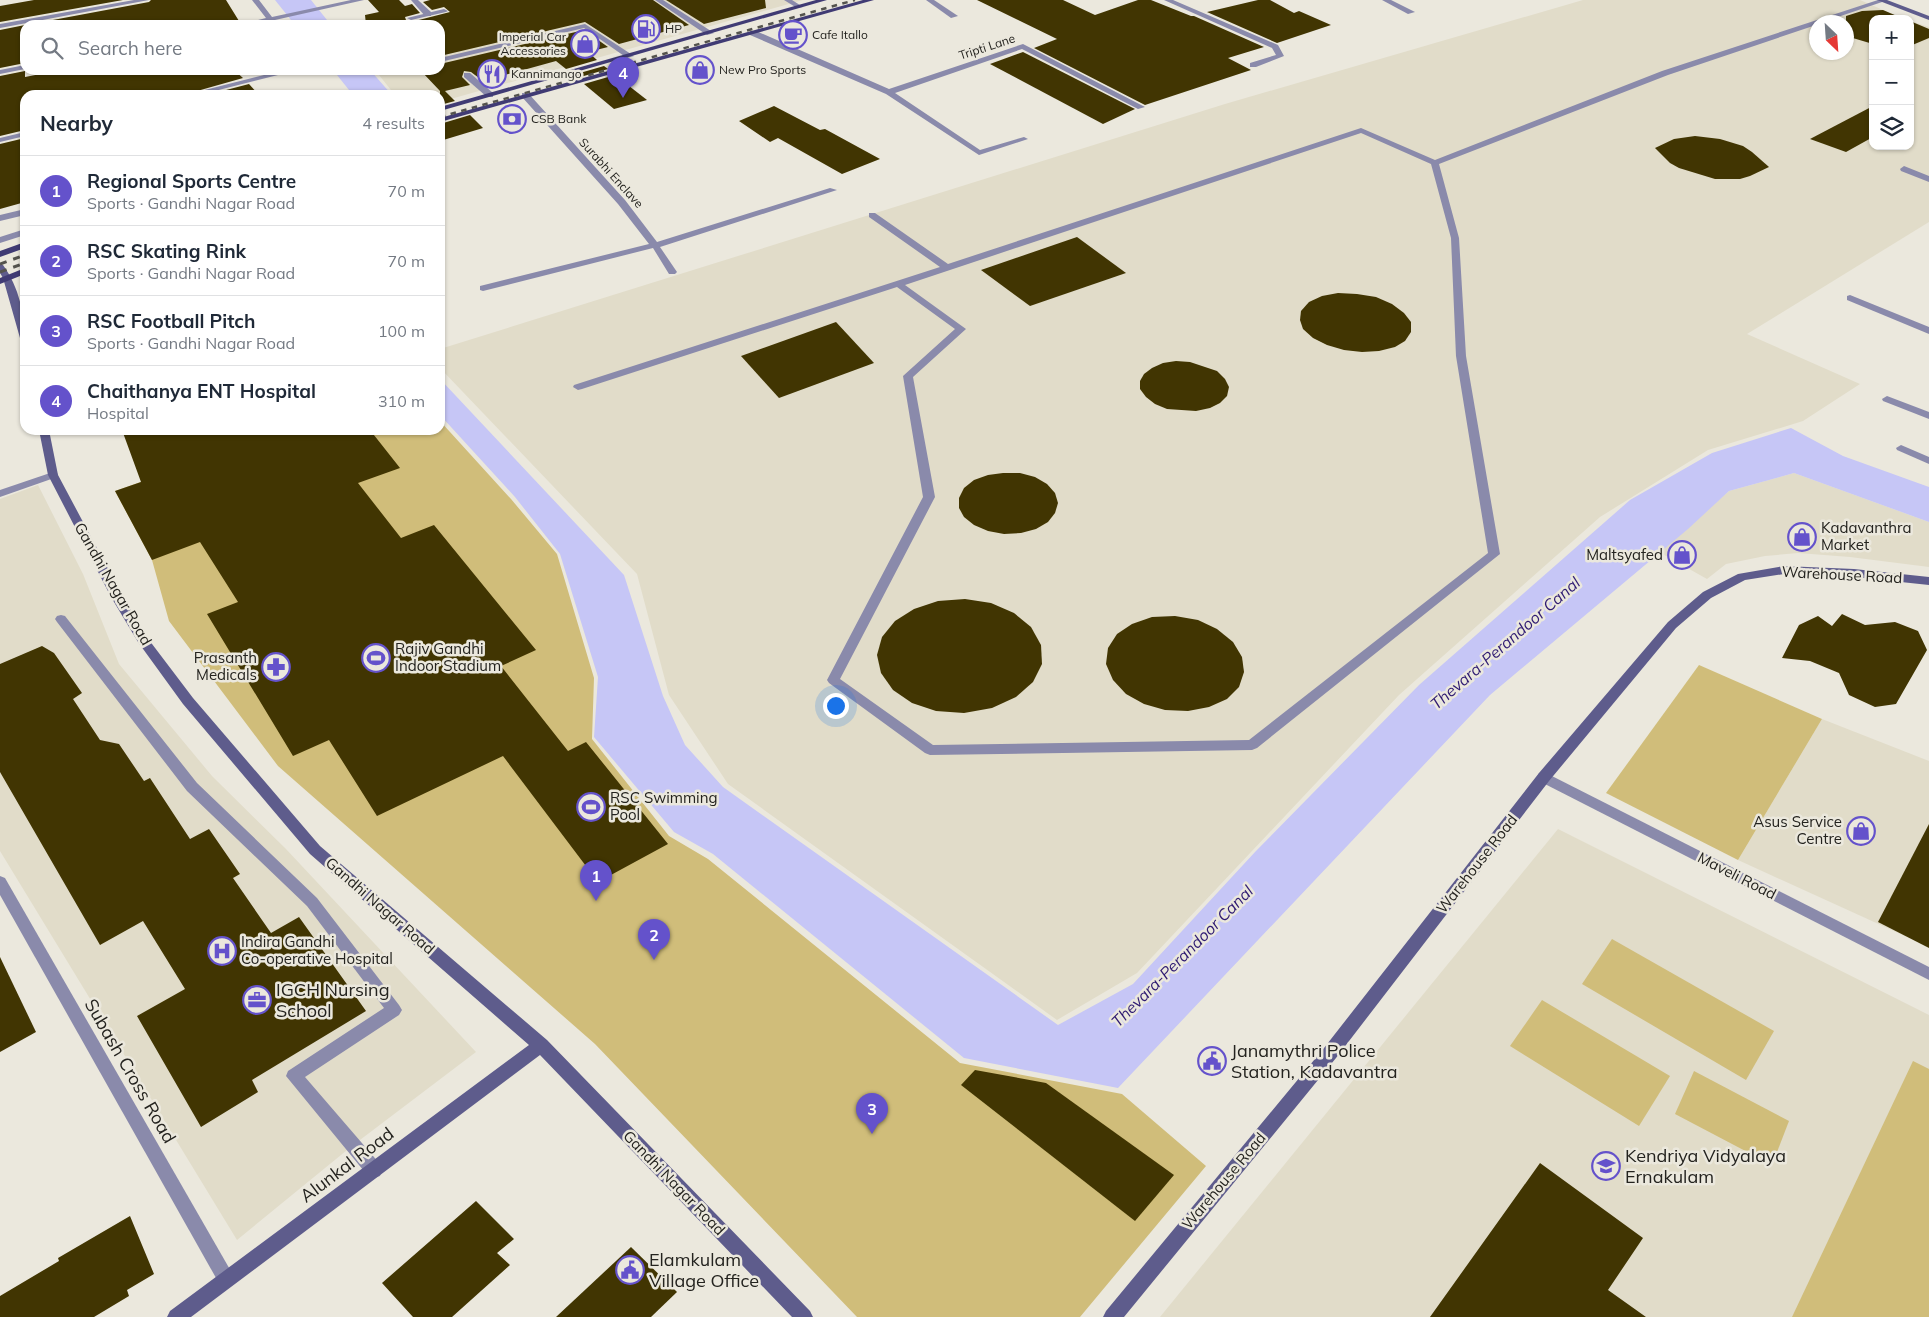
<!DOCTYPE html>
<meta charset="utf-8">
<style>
:root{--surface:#fff;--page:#f6f6f7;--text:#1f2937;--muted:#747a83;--line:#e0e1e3;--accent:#6452cb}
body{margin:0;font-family:Mulish,sans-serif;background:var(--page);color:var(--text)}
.controls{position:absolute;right:15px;top:15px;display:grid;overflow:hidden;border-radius:10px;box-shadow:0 1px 4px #0004}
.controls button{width:45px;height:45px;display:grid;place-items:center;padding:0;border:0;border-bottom:1px solid var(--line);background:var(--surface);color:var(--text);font:25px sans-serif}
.compass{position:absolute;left:1809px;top:15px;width:45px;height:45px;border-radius:50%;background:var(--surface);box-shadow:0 1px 4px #0004;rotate:155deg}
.you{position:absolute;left:835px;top:705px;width:18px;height:18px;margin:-12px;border:4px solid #fff;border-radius:50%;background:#1a73e8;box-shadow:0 0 0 8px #1a73e833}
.badge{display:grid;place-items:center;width:32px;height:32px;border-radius:50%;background:var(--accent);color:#fff;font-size:16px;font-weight:700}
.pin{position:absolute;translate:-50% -41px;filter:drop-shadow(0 1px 2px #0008)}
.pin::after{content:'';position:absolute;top:26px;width:18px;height:15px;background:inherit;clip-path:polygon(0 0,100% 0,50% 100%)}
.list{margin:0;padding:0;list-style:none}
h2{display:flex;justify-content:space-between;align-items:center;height:65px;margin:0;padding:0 20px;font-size:21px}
h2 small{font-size:16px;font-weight:400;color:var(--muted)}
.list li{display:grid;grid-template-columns:32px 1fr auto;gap:15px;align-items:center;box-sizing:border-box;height:70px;padding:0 20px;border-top:1px solid var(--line)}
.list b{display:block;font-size:19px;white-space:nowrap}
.list p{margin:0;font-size:16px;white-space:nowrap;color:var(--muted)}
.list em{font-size:16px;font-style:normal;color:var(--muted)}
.icon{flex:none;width:28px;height:28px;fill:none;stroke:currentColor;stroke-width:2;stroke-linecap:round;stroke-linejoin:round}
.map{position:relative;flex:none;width:1929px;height:1317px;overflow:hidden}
.search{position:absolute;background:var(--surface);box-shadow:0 1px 4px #0004;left:20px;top:20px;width:425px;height:55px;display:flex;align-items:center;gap:12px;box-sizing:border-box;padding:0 18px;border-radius:15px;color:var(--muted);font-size:19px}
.panel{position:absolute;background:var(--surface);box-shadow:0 1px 4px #0004;left:20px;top:90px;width:425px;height:345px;border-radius:15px}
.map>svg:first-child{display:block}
</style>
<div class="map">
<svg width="1929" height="1317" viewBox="0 0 1929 1317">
<rect width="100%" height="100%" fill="#ebe8dd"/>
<g fill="#e1dcc9" fill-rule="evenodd">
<path d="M562,0H803L440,102V95H395L375,70H440V29Z"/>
<path d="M1583,0H1860L1904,19H1873V146H1910V21L1929,27V222L1747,334L1860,384L1803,421L1708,450L1600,517L1399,695L1137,973L1057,1020L728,784L669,695L637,574L440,368V349L1225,104ZM1816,22H1846V52H1816Z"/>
<path d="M1794,473L1929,522V567L1850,557L1798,553L1765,556L1726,564L1707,579L1659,552L1729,491Z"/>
<path d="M38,485L83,574L119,664L212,776L286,849L476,1052L352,1146L237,1240L0,851V499Z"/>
<path d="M1822,719L1929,761V947L1738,860Z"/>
<path d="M1558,829L1929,1015V1317H1160Z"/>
</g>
<g fill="#d0bd7a">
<path d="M440,421L511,499L557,554L594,678L592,739L669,836L708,859L960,1063L1122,1094L1206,1166L1080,1317H857L595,1044L278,766L169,621L152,560L115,491L289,430H440Z"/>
<path d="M1699,665L1822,719L1738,860L1606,793Z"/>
<path d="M1612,939L1774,1031L1746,1080L1582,984Z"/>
<path d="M1542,1000L1670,1076L1639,1126L1510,1046Z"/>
<path d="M1913,1061L1929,1069V1317H1792Z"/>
<path d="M1694,1071L1789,1121L1772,1165L1675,1114Z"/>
</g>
<g fill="#c6c6f6">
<path d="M275,0H311L331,25H295Z"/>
<path d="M333,70H370L392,95H353Z"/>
<path d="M440,379L624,575L663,696L685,745L723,787L1058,1025L1133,984L1255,852L1419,685L1630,500L1712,453L1791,428L1843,456L1929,487V522L1794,473L1729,491L1688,529L1490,695L1118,1088L964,1058L713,854L674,832L594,737L598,677L560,554L515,497L440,415Z"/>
</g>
<g fill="#413502">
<path d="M34,0H123L0,22V6Z"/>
<path d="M151,0H226L239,21L221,25H26L149,2Z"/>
<path d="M368,0H399L405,6L412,4L420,13L405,17L406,20L411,22L450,12L444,7L432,10L423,2L430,0H653L689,25L619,44L585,22L440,56V25H366L365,15L379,12Z"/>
<path d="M666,0H765L766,8L704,24Z"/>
<path d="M977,0H1063L1095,15L1138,0H1151L1191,16H1194L1264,47L1228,58L1251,70L1145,105L1034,48L1057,39Z"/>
<path d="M1258,0H1270L1294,13L1299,11L1331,25L1277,43L1207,12Z"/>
<path d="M1883,10L1904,19H1873V44L1846,36V16L1862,11Z"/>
<path d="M1910,21L1929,29V38L1910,46Z"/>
<path d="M25,25V63L0,68V30Z"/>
<path d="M584,30L608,47L588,52L597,60L566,69L556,61L483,81L471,72L464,71L462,77L470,85L445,91L455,101L440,105V91L422,72L440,70V64Z"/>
<path d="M1023,52L1135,109L1103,124L990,64Z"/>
<path d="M604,66L608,69L577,78L573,75Z"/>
<path d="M61,70H234L243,78L183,95H25V130L0,136V76L25,71V77Z"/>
<path d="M615,75L647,100L614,109L584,84Z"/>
<path d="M249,84L259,95H207Z"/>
<path d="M774,106L820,130L825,129L880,159L842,174L778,138L770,142L739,121Z"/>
<path d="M1873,106V137L1846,152L1810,139Z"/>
<path d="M470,115L483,128L440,141V124Z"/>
<path d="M1695,136L1720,139L1743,146L1752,152L1769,167L1750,176L1740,179H1715L1679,168L1670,163L1655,148L1674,139Z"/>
<path d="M25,138V202L0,209V144Z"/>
<path d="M1077,237L1126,273L1030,306L981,270Z"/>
<path d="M1338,293L1357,294L1376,297L1392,304L1404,313L1411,322V332L1405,341L1395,347L1379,351L1362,352L1344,350L1327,345L1313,338L1303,329L1300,320L1301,311L1309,302L1322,296Z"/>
<path d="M836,322L874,363L779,398L741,356Z"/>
<path d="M1176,361L1190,362L1217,371L1225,379L1229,387L1227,396L1220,403L1210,408L1196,411L1167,409L1155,404L1146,397L1140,389V381L1144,374L1152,368L1163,363Z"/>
<path d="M122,430H370L400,468L358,483L401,538L434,525L536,650L501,666L568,751L586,742L668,844L598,882L503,756L377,816L329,740L293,756L207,614L238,602L200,542L152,560L115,491L141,482Z"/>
<path d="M1003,473H1020L1035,477L1047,484L1055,493L1058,503L1055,513L1048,522L1036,529L1021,533L1004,534L988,531L974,525L964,517L959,508V498L964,488L974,480L988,475Z"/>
<path d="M965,599L991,603L1014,613L1031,627L1041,645L1042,664L1033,682L1016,697L992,708L964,713L936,711L912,703L893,690L881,673L877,655L882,637L895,621L914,609L938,601Z"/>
<path d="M1842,614L1865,625L1895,622L1918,631L1927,650L1896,704L1875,707L1849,695L1839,673L1810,661L1782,658L1799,625L1818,616L1832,626Z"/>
<path d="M1175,616L1198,620L1217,629L1233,642L1242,657L1244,672L1239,687L1227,699L1209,707L1188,711L1165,710L1144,704L1126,694L1113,680L1106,664L1108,648L1117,634L1132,624L1152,617Z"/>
<path d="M42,646L54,653L82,693L73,699L100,740L119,744L144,781L150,778L190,839L209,829L240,874L233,878L271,933L299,917L366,1011L252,1080L258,1092L201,1127L137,1016L185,989L143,921L100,945L0,772V664Z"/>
<path d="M1929,824V948L1878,922Z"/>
<path d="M0,957L36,1032L0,1052Z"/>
<path d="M975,1070L1046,1083L1174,1175L1135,1221L961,1085Z"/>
<path d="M1540,1163L1643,1238L1608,1290L1646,1317H1430Z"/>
<path d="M476,1201L514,1239L497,1253L510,1265L452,1317H413L382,1283Z"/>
<path d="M130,1216L154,1274L127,1290L129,1296L94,1317H0V1296L59,1261L58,1258Z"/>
<path d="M631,1247L677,1292L651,1317H556Z"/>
</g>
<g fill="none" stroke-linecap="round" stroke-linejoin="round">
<g fill="#8a8aab" fill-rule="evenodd">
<path d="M655,0H663L714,33L707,35Z"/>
<path d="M784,0H792L803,7L797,8Z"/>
<path d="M1878,0L1885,1L1823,22H1816V25L1668,75L1439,164L1459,238L1466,356L1500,554L1257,748L1252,750L930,755L925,753L829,683L827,680L923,497L903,376L955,329L897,287L582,389L578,390L573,387L574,385L940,267L869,217V213H875L948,264L1361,128L1435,160L1662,71ZM1361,133L1431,164L1451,238L1456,356L1488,553L1249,740L933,745L840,679L935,497L913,377L966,329L905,285Z"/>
<path d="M444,9L448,11L446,12L411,20L407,18Z"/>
<path d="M464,73H470L493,93V97H487L464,77Z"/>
<path d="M1904,166L1929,176V182L1901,171L1900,169Z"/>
<path d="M25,209V215L0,221V215Z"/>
<path d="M25,229V235L0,243V237Z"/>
<path d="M1901,445L1929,457V464L1897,450L1896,448Z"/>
<path d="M61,615L65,616L197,783L317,898L399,1005L402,1010L399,1015L305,1077L380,1164L382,1170L380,1176L374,1178L368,1176L286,1076L288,1071L384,1008L307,906L187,791L57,622L55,619L57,616Z"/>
</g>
<g fill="#8a8aab" fill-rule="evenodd">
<path d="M134,0H149L0,28V24Z"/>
<path d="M252,0H259L272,17L351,0H364L275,20L279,25H271L269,22L252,25H238L266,18Z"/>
<path d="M411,0H418L431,12V16H425Z"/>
<path d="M926,0H934L958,16L951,18Z"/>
<path d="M1164,0H1173L1278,45L1284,56L1256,67H1250V63L1276,55L1272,48Z"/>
<path d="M1382,0H1391L1415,12L1408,14Z"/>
<path d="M585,24L634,56L627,58L584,28L440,62V58Z"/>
<path d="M750,31H756L889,89L1023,44L1145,107L1138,109L1022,49L895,93L980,150L1024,137L1028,139L979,155L886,94L750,35Z"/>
<path d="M25,65V69L0,74V70Z"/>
<path d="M284,70H298L199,95H185Z"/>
<path d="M391,70H403L394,73Z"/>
<path d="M522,93H528L625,200L657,242L830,188L837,190L660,247L677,272L675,274H669L653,248L483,291L480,290V286L649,244L618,204L522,97Z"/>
<path d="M25,132V136L0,142V138Z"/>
<path d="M1850,295L1929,327V334L1847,300V296Z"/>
<path d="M1887,396L1929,412V419L1883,401L1882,399Z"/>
<path d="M53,472L57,473L58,475L57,477L0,497V490Z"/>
<path d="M1544,772L1929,967V980L1539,781L1537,777L1539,773Z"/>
<path d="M0,876L5,878L232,1273L235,1279L232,1285L226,1288L220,1285L0,895Z"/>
</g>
<g fill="#5e5c8c" fill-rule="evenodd">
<path d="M1877,0H1887L1929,16V20Z"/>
<path d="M0,264L3,265C19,287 25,315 25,341L20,338L3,278L0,273Z"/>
<path d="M39,430H49L58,475L123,597L146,636L193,698L320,846L547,1040L810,1311L813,1317H792L540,1055L191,1317H167L170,1311L529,1045L310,854L183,704L138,642L111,597L48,475Z"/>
<path d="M1784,566L1854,569L1929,577V585L1854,577L1784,574L1745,580L1711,598L1676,628L1549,781L1336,1058L1124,1317H1103L1106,1311L1324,1048L1539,773L1668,622L1703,592L1738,574Z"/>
</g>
<g fill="#403b74" fill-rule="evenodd">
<path d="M816,0H827L440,111V107Z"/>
<path d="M863,0H874L440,122V118Z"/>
<path d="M25,242V248L0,257V251Z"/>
<path d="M25,268V274L0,284V278Z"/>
</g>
<path stroke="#54534d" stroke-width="2.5" stroke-dasharray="5.5 5.5" stroke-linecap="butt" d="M440,117L855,0"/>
<g stroke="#54534d" stroke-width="3" stroke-dasharray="7 7" stroke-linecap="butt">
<path d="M0,264L25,255"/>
<path d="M0,272L25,263"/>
</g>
</g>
<defs>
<symbol id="fuel-ring" viewBox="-11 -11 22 22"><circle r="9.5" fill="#ebe8dd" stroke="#6452cb" stroke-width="1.5"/><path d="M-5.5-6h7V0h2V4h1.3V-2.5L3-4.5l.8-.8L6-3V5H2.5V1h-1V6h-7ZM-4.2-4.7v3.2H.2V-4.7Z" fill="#6452cb"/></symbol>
<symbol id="cafe-ring" viewBox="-11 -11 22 22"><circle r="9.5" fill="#ebe8dd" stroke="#6452cb" stroke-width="1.5"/><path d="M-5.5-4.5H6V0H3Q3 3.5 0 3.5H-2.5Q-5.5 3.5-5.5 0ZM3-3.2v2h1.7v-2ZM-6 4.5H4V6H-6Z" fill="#6452cb"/></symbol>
<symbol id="shop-ring" viewBox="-11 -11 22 22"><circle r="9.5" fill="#ebe8dd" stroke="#6452cb" stroke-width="1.5"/><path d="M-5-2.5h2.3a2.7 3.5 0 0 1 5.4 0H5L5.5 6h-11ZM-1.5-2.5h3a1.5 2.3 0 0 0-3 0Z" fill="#6452cb"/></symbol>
<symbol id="restaurant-ring" viewBox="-11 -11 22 22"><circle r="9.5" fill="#ebe8dd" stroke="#6452cb" stroke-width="1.5"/><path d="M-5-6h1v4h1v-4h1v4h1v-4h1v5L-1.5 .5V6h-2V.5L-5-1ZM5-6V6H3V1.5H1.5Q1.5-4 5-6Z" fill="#6452cb"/></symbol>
<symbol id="bank-ring" viewBox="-11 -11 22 22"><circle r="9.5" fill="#ebe8dd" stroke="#6452cb" stroke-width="1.5"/><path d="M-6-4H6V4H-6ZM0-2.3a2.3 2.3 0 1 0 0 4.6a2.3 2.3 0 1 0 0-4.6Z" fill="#6452cb"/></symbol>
<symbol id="stadium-ring" viewBox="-11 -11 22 22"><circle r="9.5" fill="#ebe8dd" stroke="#6452cb" stroke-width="1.5"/><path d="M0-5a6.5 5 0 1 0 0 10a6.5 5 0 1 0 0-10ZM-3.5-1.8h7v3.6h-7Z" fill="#6452cb"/></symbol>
<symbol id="pharmacy-ring" viewBox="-11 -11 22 22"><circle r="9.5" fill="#ebe8dd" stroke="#6452cb" stroke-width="1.5"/><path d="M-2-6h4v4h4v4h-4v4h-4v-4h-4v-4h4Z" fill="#6452cb"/></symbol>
<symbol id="hospital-ring" viewBox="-11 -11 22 22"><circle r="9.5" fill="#ebe8dd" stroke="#6452cb" stroke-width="1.5"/><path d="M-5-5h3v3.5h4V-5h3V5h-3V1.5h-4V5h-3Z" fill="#6452cb"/></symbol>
<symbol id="office-ring" viewBox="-11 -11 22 22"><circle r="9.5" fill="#ebe8dd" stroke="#6452cb" stroke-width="1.5"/><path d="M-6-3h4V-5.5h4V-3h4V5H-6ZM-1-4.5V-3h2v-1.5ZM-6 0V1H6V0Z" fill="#6452cb"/></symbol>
<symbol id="civic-ring" viewBox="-11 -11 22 22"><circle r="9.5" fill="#ebe8dd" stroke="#6452cb" stroke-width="1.5"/><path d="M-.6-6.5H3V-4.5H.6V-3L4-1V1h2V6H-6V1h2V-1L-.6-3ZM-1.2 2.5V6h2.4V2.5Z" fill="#6452cb"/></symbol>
<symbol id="school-ring" viewBox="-11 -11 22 22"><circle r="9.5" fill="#ebe8dd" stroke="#6452cb" stroke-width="1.5"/><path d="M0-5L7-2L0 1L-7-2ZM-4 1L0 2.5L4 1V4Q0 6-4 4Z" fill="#6452cb"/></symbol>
</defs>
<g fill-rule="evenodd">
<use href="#fuel-ring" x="630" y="13" width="32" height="32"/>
<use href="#cafe-ring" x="777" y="19" width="32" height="32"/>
<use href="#shop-ring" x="569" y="28" width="32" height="32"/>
<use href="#shop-ring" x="684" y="54" width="32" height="32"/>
<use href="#restaurant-ring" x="476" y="58" width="32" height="32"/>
<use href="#bank-ring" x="496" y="103" width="32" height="32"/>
<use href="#shop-ring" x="1786" y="521" width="32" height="32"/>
<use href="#shop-ring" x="1666" y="539" width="32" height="32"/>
<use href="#stadium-ring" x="360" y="642" width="32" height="32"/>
<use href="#pharmacy-ring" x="260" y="651" width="32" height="32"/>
<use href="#stadium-ring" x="575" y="791" width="32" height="32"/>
<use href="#shop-ring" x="1845" y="815" width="32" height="32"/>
<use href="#hospital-ring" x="206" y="935" width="32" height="32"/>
<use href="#office-ring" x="241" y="984" width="32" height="32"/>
<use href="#civic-ring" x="1196" y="1045" width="32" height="32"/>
<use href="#school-ring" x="1590" y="1150" width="32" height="32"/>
<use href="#civic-ring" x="614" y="1254" width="32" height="32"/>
</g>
<g text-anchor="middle" stroke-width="5" stroke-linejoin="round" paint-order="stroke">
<g font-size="12" fill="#24231f" stroke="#ebe8dd" text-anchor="start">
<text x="665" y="33">HP</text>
<text x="812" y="39">Cafe Itallo</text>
<text x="566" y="41" text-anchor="end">Imperial Car<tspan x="566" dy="14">Accessories</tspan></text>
<text x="719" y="74">New Pro Sports</text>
<text x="511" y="78">Kannimango</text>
<text x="531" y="123">CSB Bank</text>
</g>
<g font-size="12" fill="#24231f" stroke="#ebe8dd">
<text transform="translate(987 47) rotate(-18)" y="4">Tripti Lane</text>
<text transform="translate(611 173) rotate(48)" y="4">Surabhi Enclave</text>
</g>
<g font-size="15" fill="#24231f" stroke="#ebe8dd" text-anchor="start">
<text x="1821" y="533">Kadavanthra<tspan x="1821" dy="17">Market</tspan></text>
<text x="1663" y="560" text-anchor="end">Maltsyafed</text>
<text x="395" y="654">Rajiv Gandhi<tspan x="395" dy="17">Indoor Stadium</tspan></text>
<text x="257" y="663" text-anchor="end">Prasanth<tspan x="257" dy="17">Medicals</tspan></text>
<text x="610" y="803">RSC Swimming<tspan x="610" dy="17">Pool</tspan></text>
<text x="1842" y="827" text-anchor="end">Asus Service<tspan x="1842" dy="17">Centre</tspan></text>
<text x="241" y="947">Indira Gandhi<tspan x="241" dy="17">Co-operative Hospital</tspan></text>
</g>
<g font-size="15" fill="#24231f" stroke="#ebe8dd">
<text transform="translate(1842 575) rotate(3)" y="5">Warehouse Road</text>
<text transform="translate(113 584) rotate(60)" y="5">Gandhi Nagar Road</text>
<text transform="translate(1477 864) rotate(-52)" y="5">Warehouse Road</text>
<text transform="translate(1737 876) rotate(27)" y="5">Maveli Road</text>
<text transform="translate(380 906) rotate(41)" y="5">Gandhi Nagar Road</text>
<text transform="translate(1224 1181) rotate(-50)" y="5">Warehouse Road</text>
<text transform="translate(674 1183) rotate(46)" y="5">Gandhi Nagar Road</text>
</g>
<g font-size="16" font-style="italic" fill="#2e1a72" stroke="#ebe8dd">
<text transform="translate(1505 643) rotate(-41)" y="6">Thevara-Perandoor Canal</text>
<text transform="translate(1182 956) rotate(-45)" y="6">Thevara-Perandoor Canal</text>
</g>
<g font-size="18" fill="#24231f" stroke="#ebe8dd" text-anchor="start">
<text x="276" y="996">IGCH Nursing<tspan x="276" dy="21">School</tspan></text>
<text x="1231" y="1057">Janamythri Police<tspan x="1231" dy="21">Station, Kadavantra</tspan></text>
<text x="1625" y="1162">Kendriya Vidyalaya<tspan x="1625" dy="21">Ernakulam</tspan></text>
<text x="649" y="1266">Elamkulam<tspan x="649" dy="21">Village Office</tspan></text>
</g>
<g font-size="18" fill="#24231f" stroke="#ebe8dd">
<text transform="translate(130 1071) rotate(60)" y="6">Subash Cross Road</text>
<text transform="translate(347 1165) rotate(-37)" y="6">Alunkal Road</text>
</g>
</g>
</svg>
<div class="controls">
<button>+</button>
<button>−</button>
<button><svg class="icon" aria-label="layers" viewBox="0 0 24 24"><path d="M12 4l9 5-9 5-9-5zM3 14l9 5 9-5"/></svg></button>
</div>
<svg class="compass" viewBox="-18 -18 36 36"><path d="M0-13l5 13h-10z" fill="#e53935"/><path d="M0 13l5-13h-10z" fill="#747a83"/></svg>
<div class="you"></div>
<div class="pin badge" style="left:596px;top:901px">1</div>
<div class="pin badge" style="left:654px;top:960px">2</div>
<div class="pin badge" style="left:872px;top:1134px">3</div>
<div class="pin badge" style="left:623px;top:98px">4</div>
<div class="search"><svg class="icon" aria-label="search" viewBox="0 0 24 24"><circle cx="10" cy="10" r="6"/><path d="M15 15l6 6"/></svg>Search here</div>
<section class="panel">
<h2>Nearby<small>4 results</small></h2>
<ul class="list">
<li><span class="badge">1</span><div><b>Regional Sports Centre</b><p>Sports · Gandhi Nagar Road</p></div><em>70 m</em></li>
<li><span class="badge">2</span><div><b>RSC Skating Rink</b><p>Sports · Gandhi Nagar Road</p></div><em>70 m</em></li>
<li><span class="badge">3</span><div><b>RSC Football Pitch</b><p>Sports · Gandhi Nagar Road</p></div><em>100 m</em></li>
<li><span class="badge">4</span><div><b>Chaithanya ENT Hospital</b><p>Hospital</p></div><em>310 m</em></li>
</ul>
</section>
</div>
